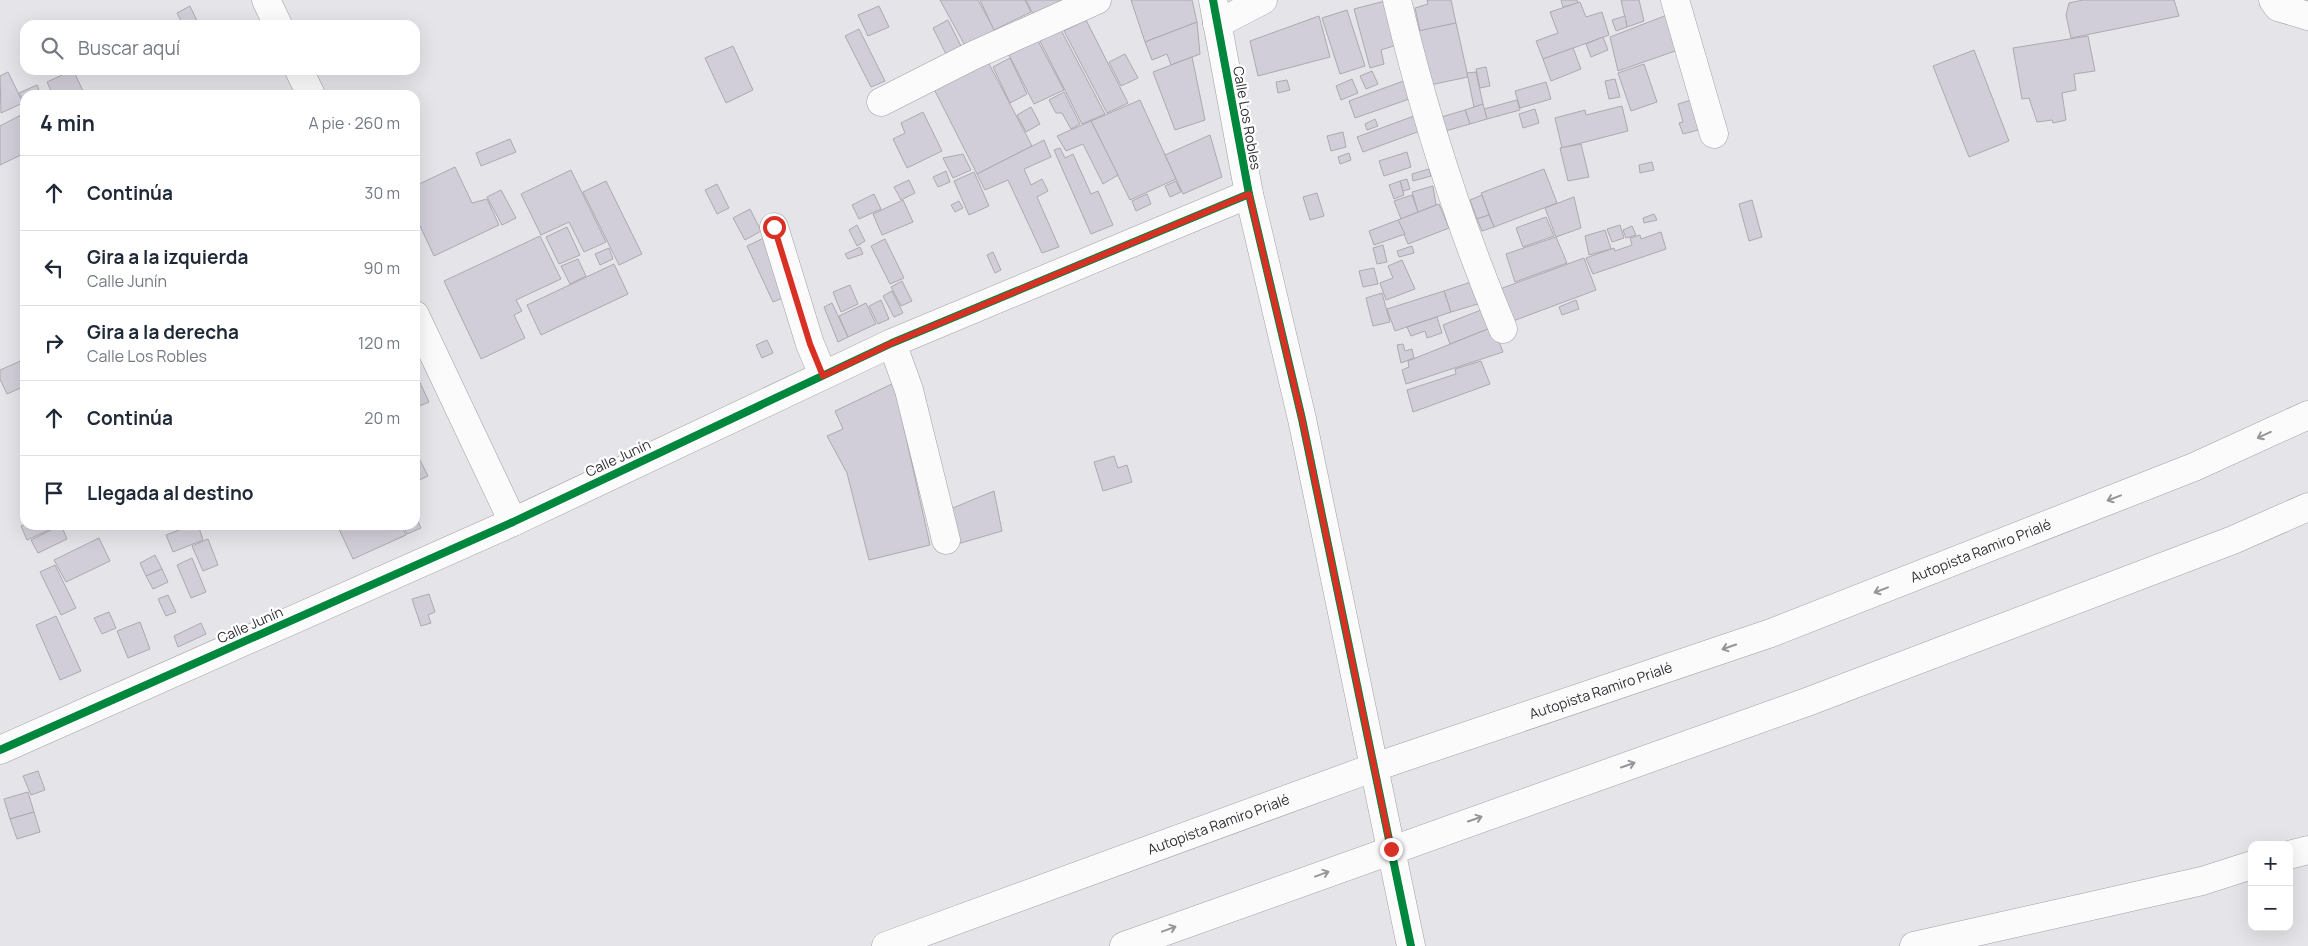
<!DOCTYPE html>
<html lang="es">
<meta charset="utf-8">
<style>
:root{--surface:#fff;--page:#f6f6f7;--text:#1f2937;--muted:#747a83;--line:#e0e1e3}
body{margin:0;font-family:Manrope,sans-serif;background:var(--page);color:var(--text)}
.controls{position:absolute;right:15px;bottom:15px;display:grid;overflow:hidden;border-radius:10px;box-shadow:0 5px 20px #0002}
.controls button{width:45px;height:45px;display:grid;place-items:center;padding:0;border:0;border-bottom:1px solid var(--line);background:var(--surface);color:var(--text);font:25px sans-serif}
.stop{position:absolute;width:15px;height:15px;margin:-11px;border:4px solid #d93025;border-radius:50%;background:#fff}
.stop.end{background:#d93025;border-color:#fff;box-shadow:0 1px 5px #0008}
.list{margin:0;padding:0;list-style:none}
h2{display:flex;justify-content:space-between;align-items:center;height:65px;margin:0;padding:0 20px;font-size:21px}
h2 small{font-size:16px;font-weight:400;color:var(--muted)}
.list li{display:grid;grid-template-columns:32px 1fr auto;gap:15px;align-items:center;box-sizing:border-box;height:75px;padding:0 20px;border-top:1px solid var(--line)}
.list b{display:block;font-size:19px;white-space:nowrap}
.list p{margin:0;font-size:16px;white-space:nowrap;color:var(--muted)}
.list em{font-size:16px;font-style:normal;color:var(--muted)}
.icon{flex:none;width:28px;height:28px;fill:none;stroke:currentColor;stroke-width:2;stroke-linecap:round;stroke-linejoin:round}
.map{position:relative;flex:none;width:2308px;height:946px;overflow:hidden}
.search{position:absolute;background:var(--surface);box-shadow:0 5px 20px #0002;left:20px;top:20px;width:400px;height:55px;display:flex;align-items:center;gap:12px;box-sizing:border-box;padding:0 18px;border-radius:15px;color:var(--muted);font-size:19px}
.panel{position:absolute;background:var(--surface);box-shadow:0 5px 20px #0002;left:20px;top:90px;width:400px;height:440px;border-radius:15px}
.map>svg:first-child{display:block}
</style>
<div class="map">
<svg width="2308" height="946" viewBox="0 0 2308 946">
<rect width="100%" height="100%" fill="#e5e4e9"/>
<g fill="#d1ced9" stroke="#abaaae">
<path d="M940,0H978L996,33L967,49Z"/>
<path d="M980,0H1025L1031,12L994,30Z"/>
<path d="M1026,0H1069L1034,16Z"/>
<path d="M1131,0H1192L1197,22L1145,42Z"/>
<path d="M1427,0H1451L1456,23L1420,31L1415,8L1428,4Z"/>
<path d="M1561,0H1577L1578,3L1563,7Z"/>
<path d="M1621,0H1639L1644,21L1627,27Z"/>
<path d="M2083,0H2174L2179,16L2071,38L2066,15L2069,3Z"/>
<path d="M1385,1L1397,45L1381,50L1384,64L1370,68L1354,9Z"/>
<path d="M1580,2L1586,17L1602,12L1609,35L1543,59L1536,41L1558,33L1550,12Z"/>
<path d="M190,6L199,25H183L177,13Z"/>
<path d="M879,6L889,27L868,36L858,15Z"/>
<path d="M1347,10L1365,66L1340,74L1322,18Z"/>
<path d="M1667,15L1678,50L1618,71L1610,37Z"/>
<path d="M1319,16L1330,57L1258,76L1250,41Z"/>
<path d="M1625,16L1627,27L1616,31L1612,20Z"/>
<path d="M948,20L961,46L946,54L933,28Z"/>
<path d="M1086,20L1128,103L1107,113L1064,31Z"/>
<path d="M1197,22L1200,54L1171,65L1167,54L1152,60L1145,42Z"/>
<path d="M1456,23L1468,77L1430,85L1418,31Z"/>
<path d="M859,29L885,81L871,87L845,36Z"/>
<path d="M1061,30L1105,114L1082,124L1040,41Z"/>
<path d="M2088,36L2095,71L2074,74L2076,90L2062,93L2066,120L2053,123L2052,120L2037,122L2029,98L2022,99L2013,48Z"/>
<path d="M1603,37L1608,50L1591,57L1586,44Z"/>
<path d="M1038,41L1064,90L1034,104L1009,55Z"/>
<path d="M733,46L753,90L726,103L705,58Z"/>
<path d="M1573,48L1581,69L1551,81L1543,59Z"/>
<path d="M1974,50L2009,141L1969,157L1933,66Z"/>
<path d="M1125,54L1138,78L1121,86L1109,62Z"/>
<path d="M1192,57L1205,120L1175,130L1153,72Z"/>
<path d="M1010,58L1027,94L1010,103L993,67Z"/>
<path d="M988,62L1032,146L977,174L934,89Z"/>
<path d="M1644,64L1657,102L1631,111L1618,73Z"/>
<path d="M1486,67L1490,86L1480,88L1476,69Z"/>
<path d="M73,70L85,95H53L47,82Z"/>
<path d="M1372,71L1378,84L1366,89L1360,76Z"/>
<path d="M8,72L23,103L1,113L0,76Z"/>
<path d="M1476,72L1483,104L1474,107L1467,73Z"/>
<path d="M1352,79L1358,93L1341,100L1336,86Z"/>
<path d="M1615,79L1620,97L1609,99L1605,81Z"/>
<path d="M1287,80L1290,90L1278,93L1276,82Z"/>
<path d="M1406,80L1412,98L1355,118L1349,101Z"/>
<path d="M1546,82L1551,99L1520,108L1515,91Z"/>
<path d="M37,85L41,95H25V105L19,93Z"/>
<path d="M1064,92L1080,124L1071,129L1062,113H1056L1049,100Z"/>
<path d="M1698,98L1706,128L1683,134L1679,123L1683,122L1678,104Z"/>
<path d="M1140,100L1176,179L1130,200L1091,121Z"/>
<path d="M1517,100L1520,110L1487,119L1484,109Z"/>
<path d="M1483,104L1487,119L1470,124L1465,110Z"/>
<path d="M1622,106L1628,131L1562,148L1555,118L1585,110L1586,115Z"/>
<path d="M1031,107L1040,124L1026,132L1017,115Z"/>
<path d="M1535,109L1539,123L1523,128L1519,114Z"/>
<path d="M1465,110L1470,124L1442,132L1438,118Z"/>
<path d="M923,112L942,151L907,168L893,139L905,133L901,123Z"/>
<path d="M25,113V153L0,165V126Z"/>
<path d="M1414,116L1420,131L1363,152L1357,137Z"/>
<path d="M1375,119L1378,126L1367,130L1365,124Z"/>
<path d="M1091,121L1118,175L1103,184L1083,144L1066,151L1057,136Z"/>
<path d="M1343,132L1346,147L1331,151L1327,136Z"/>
<path d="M1210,135L1222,177L1183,194L1165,155Z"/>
<path d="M510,139L516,152L481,166L476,153Z"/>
<path d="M1044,140L1051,157L1024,169L1031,185L1042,179L1048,191L1037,197L1059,247L1042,253L1008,180L985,190L977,174Z"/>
<path d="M1581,144L1589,177L1568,181L1560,148Z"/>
<path d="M1060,148L1065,158L1073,154L1091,194L1098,191L1113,225L1091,234L1054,150Z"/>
<path d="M1407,152L1411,167L1384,176L1379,161Z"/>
<path d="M1349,153L1351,160L1340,164L1338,157Z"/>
<path d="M963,154L971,170L953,178L943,158Z"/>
<path d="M1652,162L1654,170L1640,173L1639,165Z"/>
<path d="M455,167L472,203L487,199L499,225L434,256L415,215V186Z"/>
<path d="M1429,169L1431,176L1413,181L1412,174Z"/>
<path d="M1544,169L1557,203L1494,227L1481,193Z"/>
<path d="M571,170L606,242L584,252L569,222L541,235L521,194Z"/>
<path d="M946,171L950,182L938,187L933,177Z"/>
<path d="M974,172L989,206L969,215L954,181Z"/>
<path d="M1407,179L1410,189L1403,191L1400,181Z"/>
<path d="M909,180L915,193L901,200L894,187Z"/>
<path d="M606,181L642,254L619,265L583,192Z"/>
<path d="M1176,181L1181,192L1170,197L1165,186Z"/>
<path d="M1400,181L1404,195L1394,199L1389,185Z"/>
<path d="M717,184L729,208L717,214L705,190Z"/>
<path d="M1433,186L1436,205L1418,212L1412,192Z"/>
<path d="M501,190L516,218L502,225L487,197Z"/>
<path d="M1317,193L1324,216L1310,220L1303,197Z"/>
<path d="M874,194L881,209L859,219L852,205Z"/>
<path d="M1147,194L1151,204L1136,211L1132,201Z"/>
<path d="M1412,195L1418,212L1401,219L1394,201Z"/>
<path d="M1482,195L1489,215L1477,219L1470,200Z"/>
<path d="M1574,197L1581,228L1556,237L1545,208Z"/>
<path d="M903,200L913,222L882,235L873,214Z"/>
<path d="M1752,200L1762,237L1749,241L1739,204Z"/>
<path d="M959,201L963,208L955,212L951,205Z"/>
<path d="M1439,204L1449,228L1408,244L1398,220Z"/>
<path d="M750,209L761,231L745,240L733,218Z"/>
<path d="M1654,214L1657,220L1644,223L1643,218Z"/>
<path d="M1489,215L1494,227L1482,231L1477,219Z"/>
<path d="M1546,217L1554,236L1523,247L1516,228Z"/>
<path d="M1398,220L1405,234L1374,245L1369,231Z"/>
<path d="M857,225L865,241L857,246L849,230Z"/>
<path d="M1620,225L1624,238L1612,242L1607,229Z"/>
<path d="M1632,226L1636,235L1626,238L1623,230Z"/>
<path d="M567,227L580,255L559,264L546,237Z"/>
<path d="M1605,230L1611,249L1589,255L1585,236Z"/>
<path d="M1661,232L1666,249L1593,274L1586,258L1614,248L1615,251L1632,245L1630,238L1640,235L1641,239Z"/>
<path d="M540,236L561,279L516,300L522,311L514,315L525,338L481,359L444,281Z"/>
<path d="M1556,237L1567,263L1515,282L1506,254Z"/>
<path d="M764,238L790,295L773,302L747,246Z"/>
<path d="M885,239L904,278L890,284L871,246Z"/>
<path d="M1383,245L1387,262L1377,264L1373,248Z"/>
<path d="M1412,246L1414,253L1399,257L1397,251Z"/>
<path d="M860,247L863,254L848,259L845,254Z"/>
<path d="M609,248L613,259L600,265L595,254Z"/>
<path d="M993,252L1001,270L995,273L987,255Z"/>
<path d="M1584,258L1596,290L1513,321L1500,289Z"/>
<path d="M578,259L586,276L570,284L561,266Z"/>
<path d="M1402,260L1415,289L1386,300L1380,283L1393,278L1388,266Z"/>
<path d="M614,264L628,294L541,335L527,305Z"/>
<path d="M1374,268L1378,284L1363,287L1359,271Z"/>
<path d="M902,281L912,301L901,306L891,287Z"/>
<path d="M1471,282L1478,304L1451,312L1444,291Z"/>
<path d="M850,285L858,304L841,312L833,292Z"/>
<path d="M892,291L903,313L894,317L883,296Z"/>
<path d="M1444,291L1451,312L1395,331L1387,309Z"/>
<path d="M1382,293L1390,322L1373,326L1366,298Z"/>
<path d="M881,300L889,319L878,324L869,306Z"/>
<path d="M1576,300L1579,309L1562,315L1559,307Z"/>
<path d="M832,303L848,337L838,342L824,307Z"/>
<path d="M866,303L876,324L848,337L839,316Z"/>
<path d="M1486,308L1493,327L1450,344L1443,325Z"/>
<path d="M1437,317L1442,333L1427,338L1425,331L1411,336L1407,327Z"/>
<path d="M1493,327L1503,352L1406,384L1402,370L1409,367L1408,361Z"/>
<path d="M767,340L773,353L762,358L756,345Z"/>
<path d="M1403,344L1405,351L1412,349L1414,358L1401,363L1397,345Z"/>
<path d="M25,359V386L7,394L0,379V370Z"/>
<path d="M1481,361L1490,384L1413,412L1407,390L1456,374L1455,369Z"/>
<path d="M415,372L429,402L415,408Z"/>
<path d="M894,383L930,545L869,560L847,473L827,436L843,429L835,411Z"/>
<path d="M415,450L428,476L415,482Z"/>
<path d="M1114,456L1118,468L1127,465L1132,482L1103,491L1094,462Z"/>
<path d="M994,491L1002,531L954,545L948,510Z"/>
<path d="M415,515L421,528L407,534L403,525H415Z"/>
<path d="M25,524V525H60L27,540L21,526Z"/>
<path d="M61,525L67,539L38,553L31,540Z"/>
<path d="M192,525H198L203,540L173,552L166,535Z"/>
<path d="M337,525H401L406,535L353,559Z"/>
<path d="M99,538L110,561L66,582L54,560Z"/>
<path d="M208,539L218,565L203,571L192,546Z"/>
<path d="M155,555L162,569L146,576L140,563Z"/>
<path d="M192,558L206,592L191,598L177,565Z"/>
<path d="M55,565L76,608L61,615L40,572Z"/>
<path d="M162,569L168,582L153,589L146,576Z"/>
<path d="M429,594L435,612L428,615L431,623L421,626L412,599Z"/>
<path d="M168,595L176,612L166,616L158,599Z"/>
<path d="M109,612L116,628L102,634L94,618Z"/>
<path d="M56,616L81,671L60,680L36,625Z"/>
<path d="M140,622L150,649L128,658L117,631Z"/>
<path d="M201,623L206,634L178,647L174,636Z"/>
<path d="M38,771L45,790L31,795L23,776Z"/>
<path d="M28,792L34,812L10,819L4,799Z"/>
<path d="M34,812L40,832L17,839L10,819Z"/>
</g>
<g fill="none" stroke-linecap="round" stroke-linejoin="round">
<defs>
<g id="minor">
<path d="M266,0L278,25"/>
<path d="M1213,0L1249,194L1302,419L1411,946"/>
<path d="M1397,0C1424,114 1458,221 1503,329"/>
<path d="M1675,0L1714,134"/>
<path d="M2273,0L2278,7L2308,16"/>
<path d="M1217,24L1263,0"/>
<path d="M299,70L311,95"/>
<path d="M881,102L974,55L1097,0"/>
<path d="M774,227L810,344L823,375"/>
<path d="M415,315L513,522"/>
<path d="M892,343L909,390L946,540"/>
<path d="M0,750L513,522L892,343L1249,194"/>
<path d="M2289,855L2308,850"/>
<path d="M1914,946L2202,881L2252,865"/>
</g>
<g id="highway">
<path id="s1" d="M886,946L1375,767L1771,633L2194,467L2308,415"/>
<path d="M1124,946L1807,702L2233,540L2308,507"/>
</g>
</defs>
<use href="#minor" stroke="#a1a0a5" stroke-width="29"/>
<use href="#highway" stroke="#a1a0a5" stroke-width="29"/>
<use href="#minor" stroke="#fbfbfc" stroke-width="28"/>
<use href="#highway" stroke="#fbfbfc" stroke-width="28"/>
<defs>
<g id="cycleway">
<path d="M1213,0L1249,194L1302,419L1411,946"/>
<path d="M0,750L513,522L892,343L1249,194"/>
</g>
</defs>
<use href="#cycleway" stroke="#fff" stroke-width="11"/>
<use href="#cycleway" stroke="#00873e" stroke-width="8"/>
</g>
<defs><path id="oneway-shaft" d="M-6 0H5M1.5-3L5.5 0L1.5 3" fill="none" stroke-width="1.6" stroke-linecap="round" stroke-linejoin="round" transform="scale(1.25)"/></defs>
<g stroke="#969598">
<use href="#oneway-shaft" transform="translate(2264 435) rotate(155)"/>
<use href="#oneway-shaft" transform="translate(2114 498) rotate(159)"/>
<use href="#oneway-shaft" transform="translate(1881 590) rotate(159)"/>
<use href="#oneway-shaft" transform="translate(1729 647) rotate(161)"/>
<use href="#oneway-shaft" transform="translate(1628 765) rotate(-19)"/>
<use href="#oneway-shaft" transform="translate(1475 819) rotate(-19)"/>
<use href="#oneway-shaft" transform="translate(1322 874) rotate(-20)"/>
<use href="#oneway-shaft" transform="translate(1169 929) rotate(-20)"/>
</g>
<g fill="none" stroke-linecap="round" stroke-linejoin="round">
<path stroke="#d93025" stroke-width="6" d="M774,227L810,344L823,376L892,343L1249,194L1302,419L1391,849"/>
</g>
<g text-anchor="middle" stroke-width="4.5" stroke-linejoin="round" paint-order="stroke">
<g font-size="14" fill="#302f33" stroke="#fff">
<text transform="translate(1247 118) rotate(80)" y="5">Calle Los Robles</text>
<text transform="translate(618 458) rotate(-25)" y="5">Calle Junín</text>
<text dy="5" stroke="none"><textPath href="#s1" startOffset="1164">Autopista Ramiro Prialé</textPath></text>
<text transform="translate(250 625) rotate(-24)" y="5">Calle Junín</text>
<text dy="5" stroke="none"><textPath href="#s1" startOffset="759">Autopista Ramiro Prialé</textPath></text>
<text dy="5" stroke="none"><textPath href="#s1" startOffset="354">Autopista Ramiro Prialé</textPath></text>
</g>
</g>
</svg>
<div class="controls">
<button>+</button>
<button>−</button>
</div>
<div class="stop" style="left:774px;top:227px"></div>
<div class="stop end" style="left:1391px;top:849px"></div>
<div class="search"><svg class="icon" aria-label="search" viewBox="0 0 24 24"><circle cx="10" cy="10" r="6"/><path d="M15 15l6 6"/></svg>Buscar aquí</div>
<section class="panel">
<h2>4 min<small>A pie · 260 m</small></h2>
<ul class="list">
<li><svg class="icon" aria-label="ahead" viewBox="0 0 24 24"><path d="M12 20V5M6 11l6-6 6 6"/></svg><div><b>Continúa</b></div><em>30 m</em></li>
<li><svg class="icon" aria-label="left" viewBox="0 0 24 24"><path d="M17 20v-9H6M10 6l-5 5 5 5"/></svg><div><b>Gira a la izquierda</b><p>Calle Junín</p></div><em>90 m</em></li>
<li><svg class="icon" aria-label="right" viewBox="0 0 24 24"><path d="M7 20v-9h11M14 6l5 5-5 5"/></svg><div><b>Gira a la derecha</b><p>Calle Los Robles</p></div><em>120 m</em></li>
<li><svg class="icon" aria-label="ahead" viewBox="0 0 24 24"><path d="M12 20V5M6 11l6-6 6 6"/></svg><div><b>Continúa</b></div><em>20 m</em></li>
<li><svg class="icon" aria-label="arrive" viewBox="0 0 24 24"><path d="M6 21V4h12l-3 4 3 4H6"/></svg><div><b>Llegada al destino</b></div></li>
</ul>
</section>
</div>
